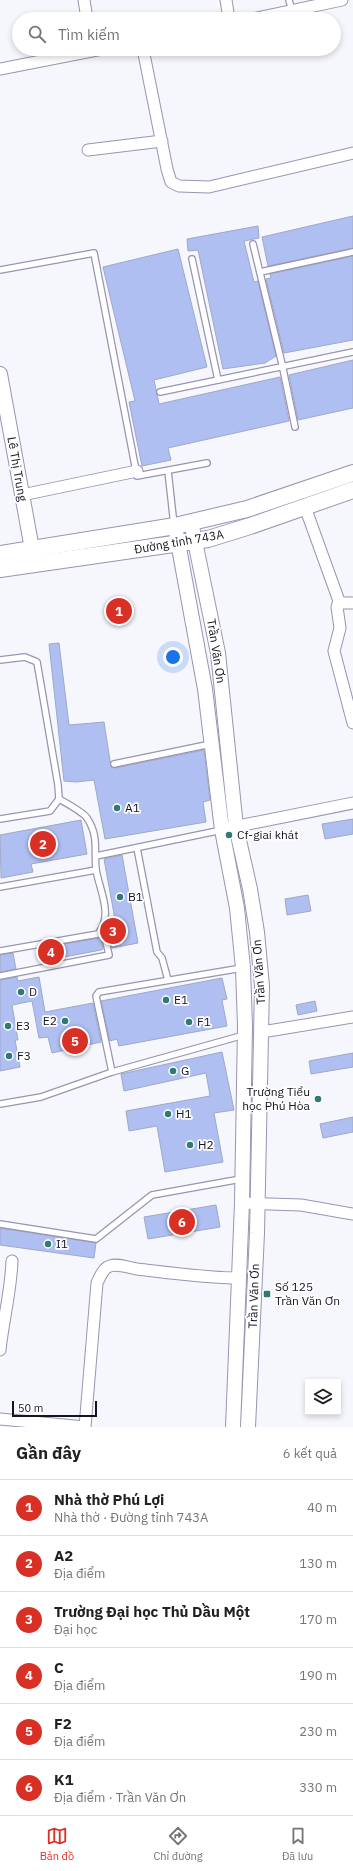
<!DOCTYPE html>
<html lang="vi">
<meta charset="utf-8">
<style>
:root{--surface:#fff;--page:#f6f6f6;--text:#202124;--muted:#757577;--line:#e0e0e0;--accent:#d93025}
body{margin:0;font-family:"IBM Plex Sans",sans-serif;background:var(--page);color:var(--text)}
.controls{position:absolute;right:12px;bottom:12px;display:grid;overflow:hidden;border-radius:0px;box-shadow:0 2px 6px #0003}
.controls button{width:36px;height:36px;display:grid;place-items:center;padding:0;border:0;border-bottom:1px solid var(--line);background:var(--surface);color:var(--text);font:20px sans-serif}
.scale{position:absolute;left:12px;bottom:10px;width:85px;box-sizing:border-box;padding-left:4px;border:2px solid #14131e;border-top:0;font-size:11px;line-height:14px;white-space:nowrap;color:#14131e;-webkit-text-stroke:3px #fff;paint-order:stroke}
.you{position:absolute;left:173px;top:657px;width:14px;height:14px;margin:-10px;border:3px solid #fff;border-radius:50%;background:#1a73e8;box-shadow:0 0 0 6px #1a73e833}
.badge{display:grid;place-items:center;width:26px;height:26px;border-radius:50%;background:var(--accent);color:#fff;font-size:13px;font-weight:700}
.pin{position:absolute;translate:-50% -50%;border:2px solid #fff;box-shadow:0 1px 4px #0006}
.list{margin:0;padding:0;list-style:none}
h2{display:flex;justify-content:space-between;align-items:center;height:52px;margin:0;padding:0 16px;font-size:17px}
h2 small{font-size:13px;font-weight:400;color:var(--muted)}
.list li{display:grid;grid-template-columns:26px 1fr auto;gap:12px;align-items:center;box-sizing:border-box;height:56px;padding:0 16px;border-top:1px solid var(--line)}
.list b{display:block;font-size:15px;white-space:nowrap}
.list p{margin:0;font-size:13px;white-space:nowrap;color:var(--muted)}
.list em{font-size:13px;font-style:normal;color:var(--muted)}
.icon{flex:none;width:22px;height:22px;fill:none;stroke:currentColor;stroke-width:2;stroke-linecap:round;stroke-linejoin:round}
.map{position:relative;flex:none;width:353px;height:1427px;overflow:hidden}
.search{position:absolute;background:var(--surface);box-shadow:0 2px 6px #0003;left:12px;right:12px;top:12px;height:44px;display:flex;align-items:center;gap:10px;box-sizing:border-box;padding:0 14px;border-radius:22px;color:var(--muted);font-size:15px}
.sheet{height:388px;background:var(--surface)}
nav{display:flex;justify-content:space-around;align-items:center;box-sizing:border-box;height:56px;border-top:1px solid var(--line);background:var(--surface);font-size:11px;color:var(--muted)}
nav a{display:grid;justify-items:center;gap:2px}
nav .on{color:var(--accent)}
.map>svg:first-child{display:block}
</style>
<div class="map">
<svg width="353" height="1427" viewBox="0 0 353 1427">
<rect width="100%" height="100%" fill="#f6f6fd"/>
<g fill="#afbff1" stroke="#9ea9c7">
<path d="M353,216V248L268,266L262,237Z"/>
<path d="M258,226L259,238L244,241L254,282L258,281L276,356L265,363L223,369L198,250L188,251L187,239Z"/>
<path d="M178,249L207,367L154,380L159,404L280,377L289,421L168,448L171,460L142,466L129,402L135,401L103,267Z"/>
<path d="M353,256V340L284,353L266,279L271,278L270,274Z"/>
<path d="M353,360V408L298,420L289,375Z"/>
<path d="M59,643L69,725L104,722L111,767L115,768L204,750L210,800L203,802L206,822L105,839L94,780L76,782L64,781L49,644Z"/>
<path d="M353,819V834L325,839L322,824Z"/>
<path d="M81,820L87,854L31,864L33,872L1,878L0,835Z"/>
<path d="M122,855L138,943L112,948L109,937L118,936L104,859Z"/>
<path d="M308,895L311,911L287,915L285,899Z"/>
<path d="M99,938L101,939L103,949L101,950L43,961L40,948Z"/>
<path d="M13,953L16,969L0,972V955Z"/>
<path d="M17,977L18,981L39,977L45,1012L93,1003L101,1042L52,1053L48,1037L39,1038L32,1001L12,1005L18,1040H15L20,1067L0,1071V980Z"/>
<path d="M222,978L227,999L222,1000L227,1026L119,1046L117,1039L110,1041L101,1001Z"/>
<path d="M315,1001L317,1011L298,1015L296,1005Z"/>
<path d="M222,1052L234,1110L214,1113L223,1162L165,1172L157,1126L129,1131L126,1111L210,1096L206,1073L124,1091L121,1074Z"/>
<path d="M353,1053V1067L311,1074L309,1061Z"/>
<path d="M353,1117V1132L323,1138L320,1124Z"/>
<path d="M216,1205L220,1227L148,1239L144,1217Z"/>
<path d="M0,1228L96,1243L94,1258L0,1245Z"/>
</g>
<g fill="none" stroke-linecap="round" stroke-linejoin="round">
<defs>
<g id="service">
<path d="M289,0L292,11"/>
<path d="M253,244L282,364L295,427"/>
<path d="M192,259L218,380"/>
<path d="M0,270L94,253L137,476L207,463"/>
<path d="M260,272L353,252"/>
<path d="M160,392L353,352"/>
<path d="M168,471L174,525"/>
<path d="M0,660L25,657L37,662L58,785L59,799L50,811L0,819"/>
<path d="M114,764L211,744"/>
<path d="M137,848L157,952L162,958L168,980"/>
<path d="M96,856L222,830"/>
<path d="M0,887L96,870"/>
<path d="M0,951L98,934C114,914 99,890 96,869C94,850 99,836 87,818C83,812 66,803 59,799"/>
<path d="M0,976L109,955L103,928"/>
<path d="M112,1072L96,996L99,992L242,968"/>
<path d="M0,1104L41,1097L112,1072L244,1035"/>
<path d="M0,1224L96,1239L152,1195L241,1179"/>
</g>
<g id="minor">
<path d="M84,0L87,19"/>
<path d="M226,0L229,19"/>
<path d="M252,19L342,0"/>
<path d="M143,49L167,169L171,182L179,186L209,187L353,153"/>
<path d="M0,69L102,49"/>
<path d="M88,150L162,141"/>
<path d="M22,495L137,471"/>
<path d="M305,507L339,601L343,603H353"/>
<path d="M339,601L337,607L340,628L334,651L353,723"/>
<path d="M228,828L353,803"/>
<path d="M262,1032L353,1017"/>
<path d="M242,1203L301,1205L353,1214"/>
<path d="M0,1350C3,1321 11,1291 12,1261"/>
<path d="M0,1419L85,1427L97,1283C100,1277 103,1268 110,1266C118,1263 129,1268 137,1269C171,1273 205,1278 239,1278"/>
</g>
<g id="tertiary">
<path d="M0,374L32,549"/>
<path d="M191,522L218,653L236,827L250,889L257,932L262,986L257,1233L248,1427"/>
<path d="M175,526L205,689L222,830L237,908L243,968L245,1026L242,1203L233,1427"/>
</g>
<g id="secondary">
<path d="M0,554L175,526L247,509L353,473"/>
<path d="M0,569L208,539L250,526L353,490"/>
</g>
</defs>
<use href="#service" stroke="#9894b3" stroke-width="8"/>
<use href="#minor" stroke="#9894b3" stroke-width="13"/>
<use href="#tertiary" stroke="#9894b3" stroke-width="16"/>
<use href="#secondary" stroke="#9894b3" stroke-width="18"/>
<use href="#service" stroke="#fff" stroke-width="5.5"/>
<use href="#minor" stroke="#fff" stroke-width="11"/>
<use href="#tertiary" stroke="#fff" stroke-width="14"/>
<use href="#secondary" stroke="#fff" stroke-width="16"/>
</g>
<g fill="#307975" stroke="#fff" stroke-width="1.5">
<circle cx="117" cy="808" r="4"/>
<circle cx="229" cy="835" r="4"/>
<circle cx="120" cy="897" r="4"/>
<circle cx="21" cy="992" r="4"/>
<circle cx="166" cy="1000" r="4"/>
<circle cx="65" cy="1021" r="4"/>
<circle cx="189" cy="1022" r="4"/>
<circle cx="8" cy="1026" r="4"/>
<circle cx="9" cy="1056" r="4"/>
<circle cx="173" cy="1071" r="4"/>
<circle cx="318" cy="1099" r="4"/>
<circle cx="168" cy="1114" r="4"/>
<circle cx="190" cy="1145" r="4"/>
<circle cx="48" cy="1244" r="4"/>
<rect x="263" y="1290" width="8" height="8" rx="2"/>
</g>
<g text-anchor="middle" stroke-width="3.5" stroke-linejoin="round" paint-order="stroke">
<g font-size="12" fill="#14131e" stroke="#fff">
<text transform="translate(17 469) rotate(80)" y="4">Lê Thị Trung</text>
<text transform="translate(179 542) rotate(-10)" y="4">Đường tỉnh 743A</text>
<text transform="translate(216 651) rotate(81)" y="4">Trần Văn Ơn</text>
<text transform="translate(259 972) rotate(-94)" y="4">Trần Văn Ơn</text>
<text transform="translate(254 1296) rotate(-88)" y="4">Trần Văn Ơn</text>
</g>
<g font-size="12" fill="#14131e" stroke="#fff" text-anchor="start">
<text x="125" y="812">A1</text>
<text x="237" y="839">Cf-giai khát</text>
<text x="128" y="901">B1</text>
<text x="29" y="996">D</text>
<text x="174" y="1004">E1</text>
<text x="57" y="1025" text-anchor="end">E2</text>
<text x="197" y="1026">F1</text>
<text x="16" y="1030">E3</text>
<text x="17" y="1060">F3</text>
<text x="181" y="1075">G</text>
<text x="310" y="1096" text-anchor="end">Trường Tiểu<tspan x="310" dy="14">học Phú Hòa</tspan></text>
<text x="176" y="1118">H1</text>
<text x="198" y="1149">H2</text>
<text x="56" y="1248">I1</text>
<text x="275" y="1291">Số 125<tspan x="275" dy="14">Trần Văn Ơn</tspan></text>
</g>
</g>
</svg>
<div class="controls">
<button><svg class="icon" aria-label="layers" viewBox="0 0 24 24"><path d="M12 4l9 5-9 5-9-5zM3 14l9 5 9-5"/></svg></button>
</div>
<div class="scale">50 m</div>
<div class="you"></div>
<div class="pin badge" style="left:119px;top:611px">1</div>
<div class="pin badge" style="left:43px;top:844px">2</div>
<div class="pin badge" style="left:113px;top:931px">3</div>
<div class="pin badge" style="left:51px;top:952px">4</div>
<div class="pin badge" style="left:75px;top:1041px">5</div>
<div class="pin badge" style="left:182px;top:1222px">6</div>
<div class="search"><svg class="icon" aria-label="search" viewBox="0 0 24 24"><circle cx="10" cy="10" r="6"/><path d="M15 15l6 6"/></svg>Tìm kiếm</div>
</div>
<section class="sheet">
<h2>Gần đây<small>6 kết quả</small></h2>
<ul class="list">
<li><span class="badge">1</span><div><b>Nhà thờ Phú Lợi</b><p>Nhà thờ · Đường tỉnh 743A</p></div><em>40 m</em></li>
<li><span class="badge">2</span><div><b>A2</b><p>Địa điểm</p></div><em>130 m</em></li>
<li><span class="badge">3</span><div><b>Trường Đại học Thủ Dầu Một</b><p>Đại học</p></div><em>170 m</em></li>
<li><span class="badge">4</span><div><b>C</b><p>Địa điểm</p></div><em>190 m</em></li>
<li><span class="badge">5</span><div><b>F2</b><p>Địa điểm</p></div><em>230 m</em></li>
<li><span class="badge">6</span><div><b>K1</b><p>Địa điểm · Trần Văn Ơn</p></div><em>330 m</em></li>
</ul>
</section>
<nav>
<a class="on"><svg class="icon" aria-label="map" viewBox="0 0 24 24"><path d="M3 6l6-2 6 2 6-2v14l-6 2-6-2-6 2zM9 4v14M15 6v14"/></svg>Bản đồ</a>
<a><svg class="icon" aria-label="directions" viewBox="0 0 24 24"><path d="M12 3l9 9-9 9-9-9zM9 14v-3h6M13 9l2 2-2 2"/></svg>Chỉ đường</a>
<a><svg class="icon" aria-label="saved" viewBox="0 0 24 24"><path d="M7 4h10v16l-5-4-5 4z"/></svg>Đã lưu</a>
</nav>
